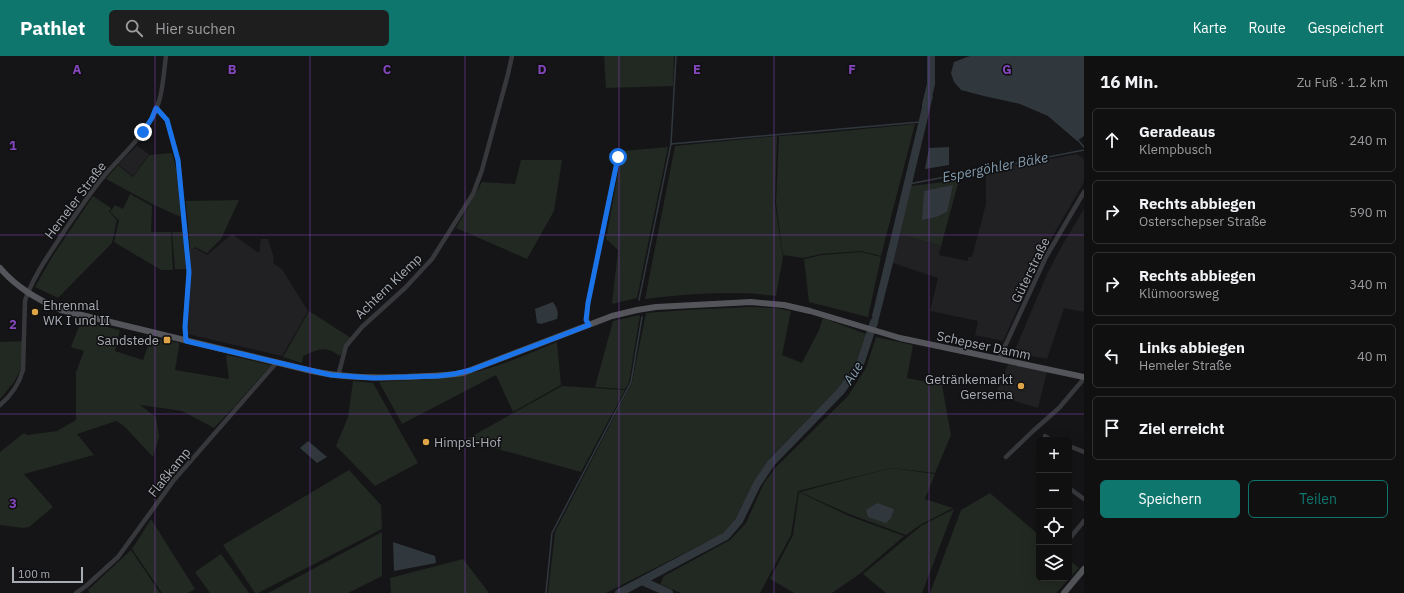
<!DOCTYPE html>
<html lang="de">
<meta charset="utf-8">
<style>
:root{--surface:#101011;--page:#1e1e1f;--text:#f1f3f6;--muted:#9c9d9f;--line:#303031;--accent:#0f766e}
body{margin:0;font-family:"IBM Plex Sans",sans-serif;background:var(--page);color:var(--text)}
.controls{position:absolute;right:12px;bottom:12px;display:grid;overflow:hidden;border-radius:6px;box-shadow:0 4px 16px #0002}
.controls button{width:36px;height:36px;display:grid;place-items:center;padding:0;border:0;border-bottom:1px solid var(--line);background:var(--surface);color:var(--text);font:20px sans-serif}
.scale{position:absolute;left:12px;bottom:10px;width:71px;box-sizing:border-box;padding-left:4px;border:2px solid #a8adb5;border-top:0;font-size:11px;line-height:14px;white-space:nowrap;color:#a8adb5;-webkit-text-stroke:3px #101012;paint-order:stroke}
.stop{position:absolute;width:12px;height:12px;margin:-9px;border:3px solid #1a73e8;border-radius:50%;background:#fff}
.stop.end{background:#1a73e8;border-color:#fff;box-shadow:0 1px 4px #0008}
.list{margin:0;padding:0;list-style:none}
h2{display:flex;justify-content:space-between;align-items:center;height:52px;margin:0;padding:0 16px;font-size:17px}
h2 small{font-size:13px;font-weight:400;color:var(--muted)}
.list li{display:grid;grid-template-columns:26px 1fr auto;gap:12px;align-items:center;box-sizing:border-box;height:64px;margin:0 8px 8px;padding:0 8px;border:1px solid var(--line);border-radius:6px}
.list b{display:block;font-size:15px;white-space:nowrap}
.list p{margin:0;font-size:13px;white-space:nowrap;color:var(--muted)}
.list em{font-size:13px;font-style:normal;color:var(--muted)}
.actions{display:flex;gap:8px;padding:12px 16px}
.actions a{flex:1;padding:9px 0;border:1px solid var(--accent);border-radius:6px;text-align:center;font-size:14px;color:var(--accent)}
.actions .main{background:var(--accent);color:#fff}
.icon{flex:none;width:22px;height:22px;fill:none;stroke:currentColor;stroke-width:2;stroke-linecap:round;stroke-linejoin:round}
.map{position:relative;flex:none;width:1084px;height:537px;overflow:hidden}
header{display:flex;align-items:center;gap:24px;box-sizing:border-box;height:56px;padding:0 20px;background:var(--accent);color:#fff}
header strong{font-size:19px}
nav{display:flex;gap:22px;margin-inline-start:auto;font-size:14px}
.search{width:280px;height:36px;background:var(--page);display:flex;align-items:center;gap:10px;box-sizing:border-box;padding:0 14px;border-radius:6px;color:var(--muted);font-size:15px}
main{display:flex}
aside{flex:1;background:var(--surface)}
.map>svg:first-child{display:block}
</style>
<header>
<strong>Pathlet</strong>
<div class="search"><svg class="icon" aria-label="search" viewBox="0 0 24 24"><circle cx="10" cy="10" r="6"/><path d="M15 15l6 6"/></svg>Hier suchen</div>
<nav><a>Karte</a><a>Route</a><a>Gespeichert</a></nav>
</header>
<main>
<div class="map">
<svg width="1084" height="537" viewBox="0 0 1084 537">
<rect width="100%" height="100%" fill="#151517"/>
<g fill="#212124">
<path d="M137,90L149,98L133,120L118,108Z"/>
<path d="M1077,98L1084,103V126L1044,195L1003,285L975,279L978,265L930,255L938,222L893,207L899,178L941,190L939,199L968,205V201H972L986,148V115Z"/>
<path d="M1084,153V256L1064,252L1047,303L1014,296L1048,216L1063,188Z"/>
<path d="M232,178L259,197L261,183H268L274,202L273,207L282,213L308,255L282,300L187,278L190,234V195L195,192L207,199Z"/>
<path d="M1009,306L1047,316L1038,352L995,339Z"/>
</g>
<g fill="#222822">
<path d="M604,0H674L673,30L606,32Z"/>
<path d="M915,68L881,200L861,195L821,198L803,202L783,199L776,147L779,80L823,77Z"/>
<path d="M777,80L775,148L783,201L776,240C734,234 686,238 645,243L675,90Z"/>
<path d="M668,91L637,242L612,248L618,194L606,183L622,95Z"/>
<path d="M172,97L176,112L181,161L154,149L106,123L118,109L133,121L149,99Z"/>
<path d="M521,104H562L554,155L527,203L456,172L482,126L515,128Z"/>
<path d="M959,124L941,190L899,178L911,130Z"/>
<path d="M130,138L152,150L151,176H171L173,214H161L114,186L119,164L110,156L115,149L123,153Z"/>
<path d="M93,140L111,152L109,156L117,164L112,187L58,242L35,231L52,201Z"/>
<path d="M239,144L221,183L207,197L195,191L190,195L186,145Z"/>
<path d="M172,176H183L186,213H175Z"/>
<path d="M861,196L881,201L868,261L809,246L804,203L822,199Z"/>
<path d="M749,251L776,252L791,255L782,299L802,307L819,274L823,262L866,278L856,307L838,333L769,403L754,426L735,464L724,477L606,537H548L555,476L632,326L646,257L686,254Z"/>
<path d="M309,255L351,282L345,290L340,300C325,289 319,293 303,300L302,307L283,301Z"/>
<path d="M640,259L629,326L625,333L595,331L613,265Z"/>
<path d="M81,265L120,274L115,295L143,304L151,281L179,287V291L175,314L229,323L226,300L227,299L271,309L234,351L214,372L182,355L140,349L156,361L159,381L153,401L124,370L116,365L77,378L94,399L24,418L53,451L29,471L23,472L0,469V396L24,377L27,379L57,375L76,364V316L84,295L71,291Z"/>
<path d="M876,281L913,289L907,322L942,329L951,379L935,417L891,412L798,435L791,479L760,537H681L660,528L664,520L730,484L746,467L764,427L776,411L848,340L866,312Z"/>
<path d="M23,285L21,313L14,326L0,343V286Z"/>
<path d="M557,286L561,329L513,356L496,319L402,368L379,326C410,324 441,324 471,317C499,311 530,297 557,286Z"/>
<path d="M353,325L373,327L418,407L375,430L336,390L348,361Z"/>
<path d="M562,330L625,334L581,416L465,384Z"/>
<path d="M891,412L935,418L925,443L953,452L920,469L906,479L849,458L800,436Z"/>
<path d="M349,414L381,449L382,473L258,537H255L223,489Z"/>
<path d="M799,436L849,460L904,480L861,517L832,537H794L770,523L793,479Z"/>
<path d="M990,437L1039,479V522H1069V504L1079,512L1056,537H930L961,454Z"/>
<path d="M954,453L922,537H886L863,518L921,470Z"/>
<path d="M151,463L195,533L188,537H162L132,493Z"/>
<path d="M382,476V520L348,537H268Z"/>
<path d="M131,494L160,537H90L88,534Z"/>
<path d="M221,498L249,537H210L195,516Z"/>
<path d="M463,503L489,537H391L390,522Z"/>
</g>
<g fill="#30383e">
<path d="M970,0H1084V80L1077,85L1048,60L1020,48L984,40L961,34L954,26L951,17L954,6Z"/>
<path d="M925,39L933,40L893,207L877,270L871,269L873,264L872,260Z"/>
<path d="M949,91V109L925,113L929,92Z"/>
<path d="M953,129L947,156L936,161L922,164L924,135Z"/>
<path d="M553,246C557,252 559,256 557,263L541,268L537,267L535,253Z"/>
<path d="M308,385L327,401L317,407L300,392Z"/>
<path d="M877,447L894,453L891,462L886,467L868,461L866,454Z"/>
<path d="M393,486L435,500L436,507L394,515Z"/>
</g>
<g fill="none" stroke-linecap="round" stroke-linejoin="round">
<g stroke="#30383e" stroke-width="1.5">
<path d="M676,0L671,88L920,66"/>
<path d="M1077,83L1084,91"/>
<path d="M909,128L1084,94"/>
<path d="M639,244L671,88"/>
<path d="M546,537L552,477L631,326L642,261"/>
</g>
<g stroke="#30383e" stroke-width="8">
<path d="M926,49L931,28V0"/>
<path d="M642,525L669,537"/>
<path d="M619,537L726,480L739,465L757,428L771,407L841,335L860,308L874,266"/>
</g>
<g stroke="#37383b" stroke-width="4.5">
<path d="M157,52L167,64L178,104L189,216L185,271L186,285"/>
<path d="M589,269L587,264L588,247L618,101"/>
<path d="M999,303L1046,201L1084,136"/>
<path d="M338,320L346,290L362,271L405,232L432,203L473,138L482,114L508,18L512,0"/>
<path d="M0,349C12,339 19,328 23,314L25,245C32,222 50,197 63,177C76,158 89,138 104,120C121,100 139,85 152,62C163,43 163,21 166,0"/>
<path d="M1045,380L1051,384"/>
<path d="M1069,390L1084,396"/>
<path d="M1006,401L1033,375L1059,352L1082,325L1083,320"/>
<path d="M1069,432L1084,443"/>
<path d="M1070,482L1084,465"/>
<path d="M76,537L86,530L118,501L174,424L277,306"/>
</g>
<g stroke="#53555a" stroke-width="6">
<path d="M0,212C17,232 37,243 61,254L312,315C344,322 375,322 408,321C426,320 445,320 463,317L612,260L637,254L656,251L751,246L784,249L810,255L900,282L1084,321"/>
<path d="M1064,537L1084,513"/>
</g>
</g>
<g fill="none" stroke-linecap="round" stroke-linejoin="round">
<path stroke="#1a73e8" stroke-width="5" d="M143,76L152,62L156,52L167,64L178,104L189,216L185,271L186,285L331,319L373,322L438,320L454,318L471,314L589,269L586,264L588,247L618,101"/>
</g>
<path fill="none" stroke="#8446bd" stroke-width="1" stroke-opacity="0.55" d="M155,0V537M310,0V537M465,0V537M619,0V537M774,0V537M929,0V537M0,179H1084M0,358H1084"/>
<g fill="#dfa445" stroke="#101012" stroke-width="1.5">
<circle cx="35" cy="256" r="4"/>
<rect x="163" y="280" width="8" height="8" rx="2"/>
<circle cx="1021" cy="330" r="4"/>
<circle cx="426" cy="386" r="4"/>
</g>
<g text-anchor="middle" stroke-width="3" stroke-linejoin="round" paint-order="stroke">
<g font-size="13" fill="#a8adb5" stroke="#101012">
<text transform="translate(75 144) rotate(-53)" y="5">Hemeler Straße</text>
<text transform="translate(1030 214) rotate(-64)" y="5">Güterstraße</text>
<text transform="translate(388 230) rotate(-44)" y="5">Achtern Klemp</text>
<text transform="translate(984 289) rotate(12)" y="5">Schepser Damm</text>
<text transform="translate(169 416) rotate(-51)" y="5">Flaßkamp</text>
</g>
<g font-size="13" fill="#a8adb5" stroke="#101012" text-anchor="start">
<text x="43" y="254">Ehrenmal<tspan x="43" dy="15">WK I und II</tspan></text>
<text x="159" y="289" text-anchor="end">Sandstede</text>
<text x="1013" y="328" text-anchor="end">Getränkemarkt<tspan x="1013" dy="15">Gersema</tspan></text>
<text x="434" y="391">Himpsl-Hof</text>
</g>
<g font-size="14" font-style="italic" fill="#839bad" stroke="#101012">
<text transform="translate(995 111) rotate(-11)" y="5">Espergöhler Bäke</text>
<text transform="translate(853 317) rotate(-58)" y="5">Aue</text>
</g>
</g>
<g font-size="13" text-anchor="middle" font-weight="bold" fill="#8446bd" stroke="#101012" stroke-width="3" stroke-linejoin="round" paint-order="stroke">
<text x="77" y="18">A</text>
<text x="232" y="18">B</text>
<text x="387" y="18">C</text>
<text x="542" y="18">D</text>
<text x="697" y="18">E</text>
<text x="852" y="18">F</text>
<text x="1007" y="18">G</text>
<text x="13" y="94">1</text>
<text x="13" y="273">2</text>
<text x="13" y="452">3</text>
</g>
</svg>
<div class="controls">
<button>+</button>
<button>−</button>
<button><svg class="icon" aria-label="locate" viewBox="0 0 24 24"><circle cx="12" cy="12" r="6"/><path d="M12 2v4M12 18v4M2 12h4M18 12h4"/></svg></button>
<button><svg class="icon" aria-label="layers" viewBox="0 0 24 24"><path d="M12 4l9 5-9 5-9-5zM3 14l9 5 9-5"/></svg></button>
</div>
<div class="scale">100 m</div>
<div class="stop" style="left:618px;top:101px"></div>
<div class="stop end" style="left:143px;top:76px"></div>
</div>
<aside>
<h2>16 Min.<small>Zu Fuß · 1.2 km</small></h2>
<ul class="list">
<li><svg class="icon" aria-label="ahead" viewBox="0 0 24 24"><path d="M12 20V5M6 11l6-6 6 6"/></svg><div><b>Geradeaus</b><p>Klempbusch</p></div><em>240 m</em></li>
<li><svg class="icon" aria-label="right" viewBox="0 0 24 24"><path d="M7 20v-9h11M14 6l5 5-5 5"/></svg><div><b>Rechts abbiegen</b><p>Osterschepser Straße</p></div><em>590 m</em></li>
<li><svg class="icon" aria-label="right" viewBox="0 0 24 24"><path d="M7 20v-9h11M14 6l5 5-5 5"/></svg><div><b>Rechts abbiegen</b><p>Klümoorsweg</p></div><em>340 m</em></li>
<li><svg class="icon" aria-label="left" viewBox="0 0 24 24"><path d="M17 20v-9H6M10 6l-5 5 5 5"/></svg><div><b>Links abbiegen</b><p>Hemeler Straße</p></div><em>40 m</em></li>
<li><svg class="icon" aria-label="arrive" viewBox="0 0 24 24"><path d="M6 21V4h12l-3 4 3 4H6"/></svg><div><b>Ziel erreicht</b></div></li>
</ul>
<div class="actions"><a class="main">Speichern</a><a>Teilen</a></div>
</aside>
</main>
